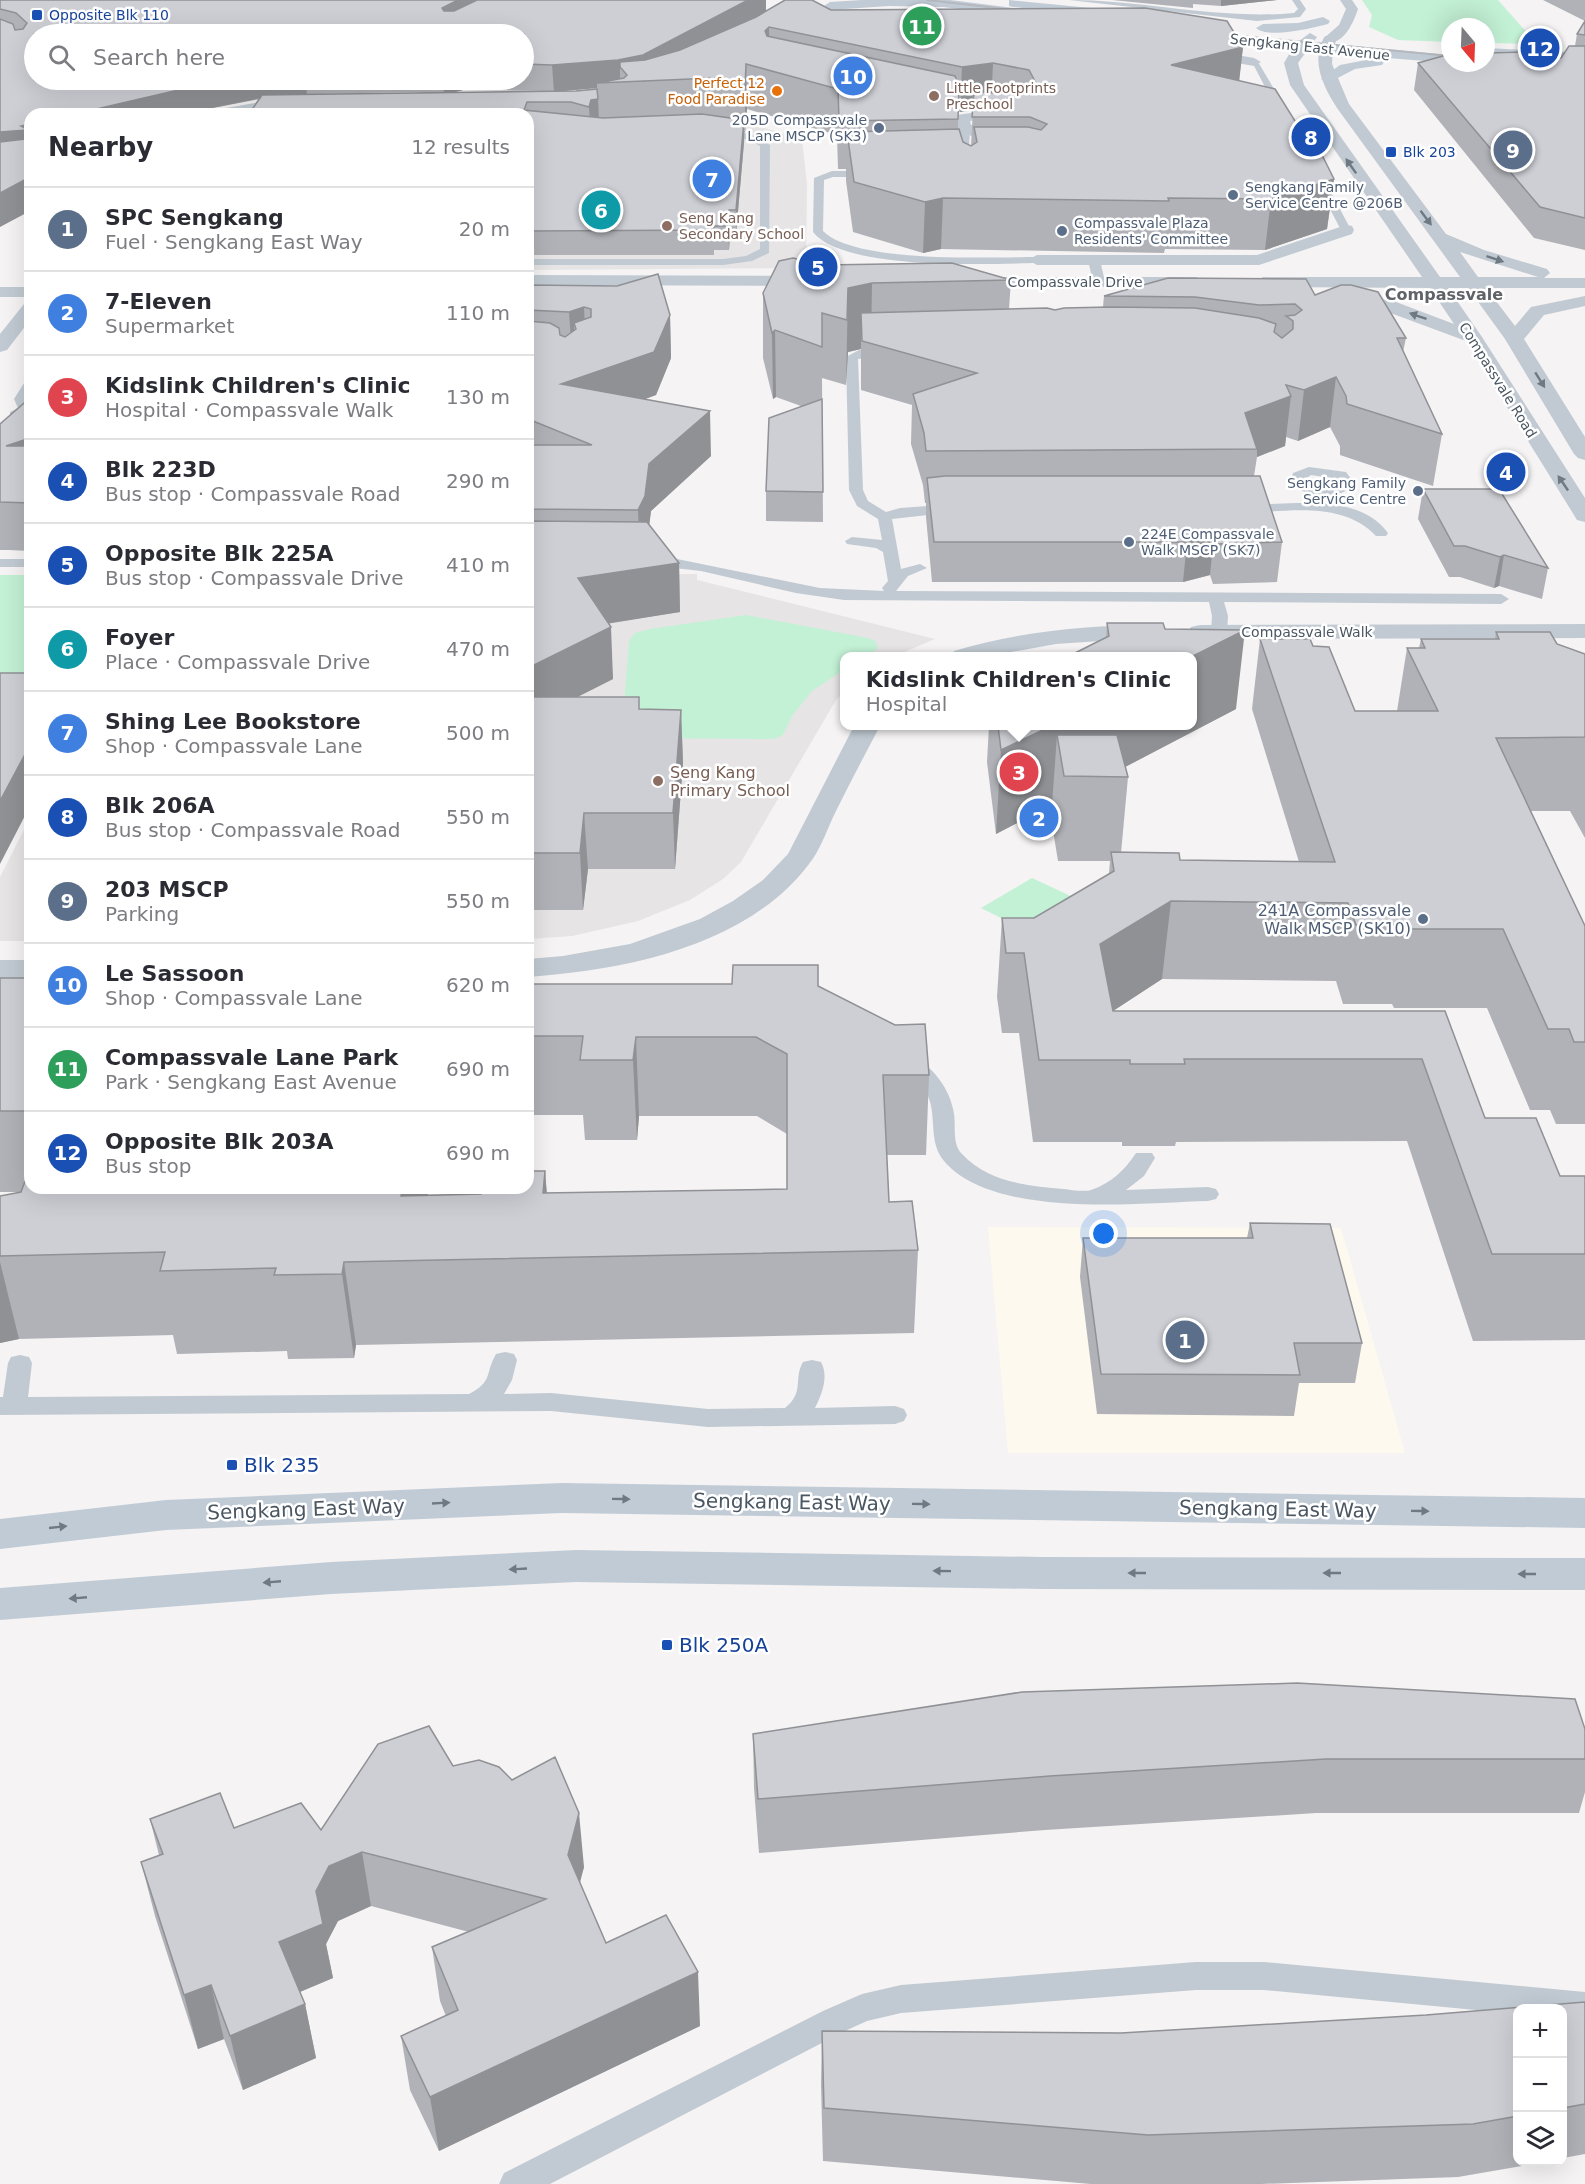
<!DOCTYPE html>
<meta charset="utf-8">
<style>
:root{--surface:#fff;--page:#f2f2f3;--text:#2b2b33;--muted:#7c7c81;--line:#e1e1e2;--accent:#1a73e8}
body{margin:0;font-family:"DejaVu Sans",sans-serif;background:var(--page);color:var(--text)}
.controls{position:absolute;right:18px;bottom:18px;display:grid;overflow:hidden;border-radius:12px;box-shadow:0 6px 24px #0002}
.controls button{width:54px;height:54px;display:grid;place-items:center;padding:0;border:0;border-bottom:2px solid var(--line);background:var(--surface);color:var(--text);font:30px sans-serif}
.compass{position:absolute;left:1441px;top:18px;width:54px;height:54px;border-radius:50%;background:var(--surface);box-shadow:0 6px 24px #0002;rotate:161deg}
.you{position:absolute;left:1104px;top:1234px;width:21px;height:21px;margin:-15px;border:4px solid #fff;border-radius:50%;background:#1a73e8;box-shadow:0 0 0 9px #1a73e833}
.badge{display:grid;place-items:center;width:39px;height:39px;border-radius:50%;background:var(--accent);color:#fff;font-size:20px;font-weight:700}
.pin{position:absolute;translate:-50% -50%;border:3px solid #fff;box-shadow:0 2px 6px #0006}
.popup{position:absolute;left:840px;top:652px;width:357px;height:78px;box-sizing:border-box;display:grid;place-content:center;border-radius:12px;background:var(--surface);filter:drop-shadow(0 2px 4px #0005);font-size:20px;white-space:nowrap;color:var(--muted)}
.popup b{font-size:22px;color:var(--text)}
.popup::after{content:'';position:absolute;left:50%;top:100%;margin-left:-12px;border:12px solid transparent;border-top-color:var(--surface)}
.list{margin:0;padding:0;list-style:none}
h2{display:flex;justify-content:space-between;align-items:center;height:78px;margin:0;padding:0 24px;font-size:26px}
h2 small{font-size:20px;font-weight:400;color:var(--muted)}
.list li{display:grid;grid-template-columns:39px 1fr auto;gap:18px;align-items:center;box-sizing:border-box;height:84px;padding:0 24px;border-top:2px solid var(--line)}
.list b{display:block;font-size:22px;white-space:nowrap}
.list p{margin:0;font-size:20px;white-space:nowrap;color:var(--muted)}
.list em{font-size:20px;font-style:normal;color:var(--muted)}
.icon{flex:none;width:33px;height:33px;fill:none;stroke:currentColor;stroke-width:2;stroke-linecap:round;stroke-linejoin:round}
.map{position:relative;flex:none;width:1585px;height:2184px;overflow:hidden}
.search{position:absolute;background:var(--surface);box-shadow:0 6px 24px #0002;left:24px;top:24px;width:510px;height:66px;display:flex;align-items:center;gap:15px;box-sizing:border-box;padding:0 21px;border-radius:33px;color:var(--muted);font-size:22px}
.panel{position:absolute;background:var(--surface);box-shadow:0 6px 24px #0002;left:24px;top:108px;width:510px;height:1086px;border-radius:18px}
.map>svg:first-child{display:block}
</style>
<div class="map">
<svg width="1585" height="2184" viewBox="0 0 1585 2184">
<rect width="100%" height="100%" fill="#f5f3f3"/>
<path fill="#fdf9ef" d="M988,1227L1341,1228L1405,1453H1008Z"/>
<g fill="#e6e4e5">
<path d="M672,101L802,139L807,184L806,268L528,270V116Z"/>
<path d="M528,574H697V580L935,639L895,656H845V691L836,700L741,862L723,879L690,900L638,921L572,936L528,939Z"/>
<path d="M30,818V941H0V877Z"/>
</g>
<g fill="#c3f1d5">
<path d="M1362,0H1498L1537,44L1486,43V27H1450V42L1398,40L1369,27L1372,15Z"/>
<rect x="0" y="575" width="30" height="136"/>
<path d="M746,615L868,638L875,641L878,648L869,656H845V669L812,691L792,716L783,735L774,739L641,738L622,729L629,641L635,633L650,629Z"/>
<path d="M1032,878L1077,899L1025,930L981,908Z"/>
</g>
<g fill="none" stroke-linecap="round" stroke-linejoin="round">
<g fill="#c1cad2" fill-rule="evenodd">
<path d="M1069,0C1144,0 1219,20 1294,13L1298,9L1292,0H1300L1306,9L1300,17L1257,21Z"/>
<path d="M1251,60L1258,62L1289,114L1287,116L1279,114Z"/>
<path d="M284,98L287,99V103L216,114H192Z"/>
<path d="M717,126L755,136L770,145L769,253L752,261L723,265H528V259H723L746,256L760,249V146L749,140L714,131L712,129Z"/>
<path d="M965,126L970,129L968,170L963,173L958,170L960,129Z"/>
<path d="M832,171H875L880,174L875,177H833L824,180L823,231C856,264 991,257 1037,257L1043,260L1037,263C989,264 844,271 813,232L814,178Z"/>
<path d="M1317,172L1322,175L1351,230L1350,232L1341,230L1312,175Z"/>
<path d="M1094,257L1100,260L1105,282L1099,285L1093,282L1088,260Z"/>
<path d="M890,349L894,350V356L858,359L863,490L868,501L886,512L900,508L955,504L962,508L955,512L892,519L901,569L920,564L927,568L908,576L896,591L1501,594L1509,599L1501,604L1224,602L1228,616L1227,632L1219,637L1211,632L1212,616L1209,602L844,600L796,593L701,571L647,565L645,562L652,558L677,559L820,588L884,591L882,588L888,581L883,552L876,548L847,544L845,541L852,537L882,540L878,519L857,506L849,490L846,357L859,350Z"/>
<path d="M30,379V393L26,399L30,411L20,418H10V412L18,408L14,399L26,380Z"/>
<path d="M1309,467L1346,472L1355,484C1340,501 1304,498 1290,482L1293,473ZM1311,475L1337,479L1340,483C1328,489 1316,487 1304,480Z"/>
<path d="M1296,503C1329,503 1367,504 1388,533L1386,536H1376C1342,500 1287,512 1242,513L1235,509L1242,505Z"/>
<rect x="0" y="559" width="30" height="8"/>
<path d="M908,1056C932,1062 951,1091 954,1114C956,1127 952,1144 962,1154C988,1182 1027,1186 1064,1189C1071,1190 1084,1192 1091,1190C1111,1183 1124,1171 1136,1153H1152L1155,1158L1144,1176L1126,1190L1208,1187L1216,1189L1219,1194L1216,1199L1208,1201C1139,1203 993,1219 944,1161C928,1142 937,1117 928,1096C921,1080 906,1075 898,1062L901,1058Z"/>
<path d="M505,1352L514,1354L517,1360L512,1380L504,1394L551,1393L708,1409L785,1408C805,1392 793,1379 803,1362L812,1360L821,1362C829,1376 822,1394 815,1408L895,1406L904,1409L907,1415L904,1421L895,1424L708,1427L551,1411L0,1415V1397H3L8,1363L11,1357L20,1355L29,1357L32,1363L28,1397L469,1394C493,1382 485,1373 496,1354Z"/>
<path d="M1196,1962H1264L1585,1992V2020L1562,2018V2008H1518V2014L1264,1990H1196L901,2013L867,2021L845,2031L550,2184H499L504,2173L823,2011L862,1994L901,1985Z"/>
</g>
<g fill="#c1cad2" fill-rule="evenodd">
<path d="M1340,0H1352L1358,9C1353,23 1344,46 1325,42L1323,39L1339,25L1346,9Z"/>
<path d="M1197,48L1254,58L1261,62L1254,66L1192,55V49Z"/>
<path d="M991,110L1025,116L1031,128L1028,131C1012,135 970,143 957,129L955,118L957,115ZM991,118L1014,122L1015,125L996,128L971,125L970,121Z"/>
<path d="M1346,225L1352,226L1354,230L1352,234L1259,265H1037L1028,260L1037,255H1257Z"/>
<path d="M30,302V320L7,350L0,352V334L24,304Z"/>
<path d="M1585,624V638L1200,639L1191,637L1188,632L1191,627L1200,625Z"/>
<path d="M1151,625L1160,627L1163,632L1160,637L1056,644L989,656H951L954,651C1019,632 1084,625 1151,625Z"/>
<path d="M854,726H880C865,754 850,783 836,811C827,829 821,849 809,864C746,947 625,970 528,977V959L563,956L630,944L700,919L733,901L763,880L788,854Z"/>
<rect x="0" y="960" width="30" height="18"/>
</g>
<g fill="#c1cad2" fill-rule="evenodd">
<path d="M1310,33L1317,37L1298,63L1304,85L1440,277H1460L1337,108C1323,86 1310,60 1325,36H1335L1337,39L1333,48L1332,64L1349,104L1446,234L1484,250L1547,269L1550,273L1544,278H1585V288H1486L1515,326L1531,307L1585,296V306L1544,315L1524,339L1585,437V460L1578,458L1574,454L1505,339L1468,288H1448L1482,337L1585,498V522L1577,520L1574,515L1466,341L1385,311L1340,301L1337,297L1346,292L1396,302L1454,324L1430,288L1263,287L1254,282L1263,277H1422L1290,85L1284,63L1295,44ZM1460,252L1538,277H1478Z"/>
<path d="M528,275L812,276L821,281L812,286L528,285Z"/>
<path d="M966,277H1196L1205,282L1196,287L960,286L957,282L960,278Z"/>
<rect x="0" y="287" width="30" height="10"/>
</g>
<g fill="#c1cbd6" fill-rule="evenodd">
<path d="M862,0H950L1037,11L1043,15L1037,19L943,7L889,6L830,10L824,6L830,2Z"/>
<path d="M1009,0L1111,10L1117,14L1111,18L1013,7L1009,6Z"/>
<path d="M1323,17L1330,21L1328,24C1312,28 1268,39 1256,28L1263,24L1298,23Z"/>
<path d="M1195,31L1450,55V63L1300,51L1190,38V32Z"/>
<path d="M1486,48L1585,53V61L1486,56Z"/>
<path d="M1377,58L1384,62L1382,65L1355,69L1328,83L1321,79L1340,65Z"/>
<path d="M562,1483L1585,1498V1528L562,1513L166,1530L0,1549V1519L166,1500Z"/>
<path d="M576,1550L1042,1557L1585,1558V1590L1042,1589L576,1582L331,1594L0,1620V1588L331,1562Z"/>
</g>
<g stroke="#b5b8bd" stroke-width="2">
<path d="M927,0L1023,11"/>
<path d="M1220,34L1450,56"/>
</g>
</g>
<g fill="#b0b2b7" fill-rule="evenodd">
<path d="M0,0H766V11L831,10L1243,47L1239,81L1310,145L1334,179L1327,229L1265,250L1165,249L1164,253L941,249L923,253L853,232L846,181V169H838L837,135L747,109L736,234H730L729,250H714V255H528V114L260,99L192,112L30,114L0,227ZM524,34V80H34ZM597,88L576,91H560ZM463,90L542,91L452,93ZM416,92L426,93L303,94H307ZM973,110L971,146L963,142L958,129V112Z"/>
<path d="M1112,0H1277L1221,6L1193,4V8Z"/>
<path d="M1543,0H1585V21Z"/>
<path d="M1585,21V250L1534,238L1414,90L1418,63L1561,58L1575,46L1577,34Z"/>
<path d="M823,265L1011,280L1009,309L1055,310L1103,307L1104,296L1315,295L1406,338L1403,352L1442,434L1433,486L1340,455V446L1330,427L1298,441L1286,437L1285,446L1257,457L1254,476L1282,542L1277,582L1213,584L1210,575L1183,582H932L926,517V503H925L923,485L911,444L912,405L861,390V349L848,352L846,385L822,378L823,522L766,521V491L801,406L776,397L773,399L763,358V293Z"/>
<path d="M528,285L670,315L671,358L656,395L645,399L711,456L651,511L649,525L679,563L680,612L608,623L613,679L577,697L639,709L681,710L683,763L675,869H588L583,910H533L531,919H528Z"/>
<path d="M30,398V551L9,550H0V424Z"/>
<path d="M1423,489L1548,568L1542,599L1499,586L1494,588L1460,577H1449L1418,519Z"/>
<path d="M1107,623L1165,629L1236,709L1125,767L1128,777L1121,853L1180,860L1299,862L1252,709L1260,639L1313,646L1355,711H1397L1407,648H1419L1421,639H1495L1496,632L1557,644L1585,654V838L1570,811H1531L1585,926V1124H1556L1550,1110H1530L1487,1008H1394L1392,1004H1343L1336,981L1162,979L1113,1011H1445L1485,1118L1560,1176H1585V1340L1473,1341L1407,1141L1176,1142L1175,1146H1122V1142H1033L1019,1033H1002L997,997L1002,918H1034L1109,874L1110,861H1058L1051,818L1052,805L996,834L987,762L989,726H1193L1106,638Z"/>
<path d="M0,978H30V1188H429L428,1195L481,1194L545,1171L547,1193L787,1189V1134L757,1116H639L637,1140H585L583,1115H528V984L818,986L929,1075L926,1155H887L889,1202L918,1250L914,1333L356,1345L354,1358L288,1359L287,1351L177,1354L173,1335L19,1339L0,1343V1196L21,1192H0Z"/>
<path d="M1250,1223L1362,1343L1355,1383H1299L1294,1416L1097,1414L1080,1277L1083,1238H1247Z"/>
<path d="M1585,1729V1792L1579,1813H1316L1045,1830L759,1853L754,1788L753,1734Z"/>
<path d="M453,1766L584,1867L579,1882L606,1943L700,2026L439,2151L410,2090L401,2036L446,2016L440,2001L432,1947L469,1932L371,1906L338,1921L326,1944L333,1978L300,1992L305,2004L316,2058L243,2090L224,2039L198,2049L155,1916L141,1862L159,1855L150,1819L234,1828L321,1830Z"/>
<path d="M1585,2002V2154L1563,2158V2008H1518V2162H1545L1458,2177L1261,2184H1091L823,2161L821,2085L822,2031L1121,2033L1426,2015Z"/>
</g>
<g fill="#909195">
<path d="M458,0H549L444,34L442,8Z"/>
<path d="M748,0H766V15L644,82L627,75L620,67V82L597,83V88L554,92L552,65Z"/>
<path d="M1221,0H1277L1221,6Z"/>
<path d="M769,27L770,70L765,31Z"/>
<path d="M1243,47L1238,91L1171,65Z"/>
<path d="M993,63L991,108L960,112L962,67Z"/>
<path d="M746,64L747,109L745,132V86Z"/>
<path d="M214,80H305L307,94L277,98V95L192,112L191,114H75L188,84Z"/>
<path d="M443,80H462L463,90L444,95Z"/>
<path d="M598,99L599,120L590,128L589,107L591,100Z"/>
<path d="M744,120V142L736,234V210Z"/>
<path d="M30,124V158L0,162V132Z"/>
<path d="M30,177V211L0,227V193Z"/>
<path d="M1334,179L1327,229L1265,250L1271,199Z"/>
<path d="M943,198L941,249L923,253L925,202Z"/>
<path d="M729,210L730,234L729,250L728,226Z"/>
<path d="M872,283L871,344L861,313V349L848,352L846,385L848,288Z"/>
<path d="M584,307L586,349L574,323L575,353L572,354L569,312Z"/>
<path d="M670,315L671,358L656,395L564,429L561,384Z"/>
<path d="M775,330L776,397L773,399L772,333Z"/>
<path d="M1336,377L1330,427L1298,441L1304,390Z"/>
<path d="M1291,396L1285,446L1257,457V449L1245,413Z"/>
<path d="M710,411L711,456L651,511L647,544L640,558L638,510L649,464Z"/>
<path d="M30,438V487L6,446Z"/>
<path d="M1214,535L1210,575L1183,582L1187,542Z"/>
<path d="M1504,555L1499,586L1494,588L1500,557Z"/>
<path d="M679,563L680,612L581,628L578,578Z"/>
<path d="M611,627L613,679L528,722V668Z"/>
<path d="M1245,630L1236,709L1106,777L1057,735L1052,805L996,834L1001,750L1051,726H1193V657H1191Z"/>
<path d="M681,710L683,763L675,869L673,813Z"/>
<path d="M30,745V806L0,864V801Z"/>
<path d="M584,813L588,869L583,910L580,853Z"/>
<path d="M529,853L533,910L531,919L528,878Z"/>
<path d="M1171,901L1162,979L1093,1024L1100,944Z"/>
<path d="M636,1037L639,1116L637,1140L633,1060Z"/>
<path d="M545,1171L551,1253L543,1193Z"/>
<path d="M72,1188H113L114,1192H71Z"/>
<path d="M403,1188H429L415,1260L401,1196Z"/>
<path d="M0,1262L19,1339L0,1343Z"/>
<path d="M344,1262L356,1345L354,1358L342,1274Z"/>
<path d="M579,1813L584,1867L573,1910L568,1855Z"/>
<path d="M362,1852L371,1906L338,1921L326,1944L333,1978L290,1996L279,1942L316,1891L329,1866Z"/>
<path d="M698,1972L700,2026L439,2151L430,2097Z"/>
<path d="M211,1985L224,2039L198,2049L184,1995Z"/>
<path d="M305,2004L316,2058L243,2090L230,2036Z"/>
</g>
<g fill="#cdcfd5" stroke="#909195" stroke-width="1.5">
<path d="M0,0H458L442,8L444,11H454L477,0H748L643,55L618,60L552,65L524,64V34H34V80H214L188,84L187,88L75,114H30V124L21,126L30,131V177L0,193V142L25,139L26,130L0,132V19L13,24L15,30L23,29L27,23L16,13L0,9Z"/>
<path d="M785,0H812L831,10L1145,8L1227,21L1243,47L1171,65L1275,89L1310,145H1317L1334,179L1271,199L1168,198L1169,201L943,198L925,202L854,182L847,132L959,129L963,142L971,146L977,142L974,127H1028L1041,130L1047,124L1030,117H972L974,92L994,93L1031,87L1036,83L1029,70L993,63L962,67L769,27L765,31L767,36L955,76L959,86L958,119L839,121L838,89L746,64L745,86L714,78L597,83L624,78L627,75L620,67V62L645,60L680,50L756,17Z"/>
<path d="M1585,21V35L1577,34Z"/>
<path d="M1569,46H1585V218L1540,207L1418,63L1450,54V63H1486V53L1528,52L1561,58Z"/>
<path d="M597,89L598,99L591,100L589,107L571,102H527L524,110L603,118L702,114L744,120L736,210H729L728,226H714V230L528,231V114H249L262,95L576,91Z"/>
<path d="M793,258L823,265L952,263L1011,280L872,283L848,288L847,320L822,313V347L775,330L772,333L763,293L779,261Z"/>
<path d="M658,274L670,315L654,352L561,384L710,411L649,464L645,496L638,510L528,509V445H592L528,419V321L550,323L559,328L560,335L565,337L576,329L574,323L591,317V309L584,307L569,312L528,310V285L617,286Z"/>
<path d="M1168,278L1306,279L1315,295L1341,285H1351L1378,292L1406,338H1397L1442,434L1347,404L1346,396L1336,377L1304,390L1286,385L1291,396L1245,413L1257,449L926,451L924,433L913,394L977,373L862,341L861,313L1047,308L1055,310L1064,308L1109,307L1195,308L1259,318L1276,324L1274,332L1282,338L1293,329V321L1286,316L1295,315L1302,310L1295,304L1259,305L1195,297L1104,296Z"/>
<path d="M30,398V438L6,446H30V503L0,502V424Z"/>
<path d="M822,399L823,492L766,491L769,418Z"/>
<path d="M945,476H1260L1282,542L1217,544L1214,535L1187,542H934L927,478Z"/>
<path d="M1423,489H1499L1548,568L1504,555L1500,557L1465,546H1454Z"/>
<path d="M528,521L647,522L679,563L578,578L611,627L528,668Z"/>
<path d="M1107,623H1163L1165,629L1245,630L1191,657H1067L1109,636Z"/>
<path d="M1496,632H1550L1557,644L1585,654V737L1496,738L1585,926V1042H1574L1569,1029H1548L1503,929H1408L1406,925H1356L1348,903L1171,901L1100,944L1113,1011H1445L1485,1118H1536L1560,1176H1585V1254H1492L1422,1059H1184L1185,1064H1130V1060H1039L1024,953H1006L1002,918H1034L1114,871L1111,852L1179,853L1180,860L1335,862L1260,639H1310L1313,646L1329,647L1355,711H1438L1407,648H1425L1421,639H1499Z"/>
<path d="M0,673H30V745L0,801Z"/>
<path d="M528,697H639V709L681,710L673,813H584L580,853H529L528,856Z"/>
<path d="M998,726H1051L1001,750Z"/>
<path d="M1057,735H1117L1128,777L1064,776Z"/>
<path d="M733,965H818V986L895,1025L925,1024L929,1075H883L889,1202L912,1201L918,1250L344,1262L342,1274L274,1275L276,1268L160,1271L165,1252L0,1256V1196L21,1192L30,1168V1188H72L71,1192L221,1188H403L401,1196L481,1194V1188H528V1171H545L543,1193L787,1189V1054L756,1037H636L633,1060H580L583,1036H528V984H732Z"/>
<rect x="0" y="978" width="30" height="133"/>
<path d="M1250,1223L1330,1224L1362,1343H1294L1300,1375L1101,1374L1083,1238H1253Z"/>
<path d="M1297,1683L1575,1699L1585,1729V1759H1326L1050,1776L758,1799L753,1734L1022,1692Z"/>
<path d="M429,1726L453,1766L479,1760L499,1767L512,1780L555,1757L579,1813L568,1855L606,1943L666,1915L698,1972L430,2097L401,2036L458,2010L432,1947L546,1899L362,1852L329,1866L316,1891L323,1924L279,1942L305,2004L230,2036L211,1985L184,1995L141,1862L163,1854L150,1819L220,1793L234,1828L301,1803L321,1830L378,1744Z"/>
<path d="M1585,2002V2104L1563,2108V2008H1518V2116L1473,2124L1148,2135L824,2108L822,2031L1121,2033L1426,2015Z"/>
</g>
<defs><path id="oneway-solid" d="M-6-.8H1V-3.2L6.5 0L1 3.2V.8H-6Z" transform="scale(1.5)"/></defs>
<g fill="#6e7983">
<use href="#oneway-solid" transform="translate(1351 166) rotate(-125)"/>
<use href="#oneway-solid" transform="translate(1426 218) rotate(53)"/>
<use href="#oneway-solid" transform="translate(1495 259) rotate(18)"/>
<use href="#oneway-solid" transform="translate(1418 316) rotate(-161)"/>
<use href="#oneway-solid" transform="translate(1540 380) rotate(58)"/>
<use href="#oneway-solid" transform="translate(1563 483) rotate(-124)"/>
</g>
<g fill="#6e7984">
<use href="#oneway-solid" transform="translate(621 1499) rotate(1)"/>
<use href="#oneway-solid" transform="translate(441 1503) rotate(-3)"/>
<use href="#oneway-solid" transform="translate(921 1504) rotate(1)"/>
<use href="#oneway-solid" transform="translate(1420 1511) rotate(1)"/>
<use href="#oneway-solid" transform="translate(58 1527) rotate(-6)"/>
<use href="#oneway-solid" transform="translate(518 1569) rotate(177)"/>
<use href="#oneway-solid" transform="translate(942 1571) rotate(-179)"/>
<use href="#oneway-solid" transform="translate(1137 1573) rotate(-180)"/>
<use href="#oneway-solid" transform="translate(1332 1573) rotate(-180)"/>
<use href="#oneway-solid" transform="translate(1527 1574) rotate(-180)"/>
<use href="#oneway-solid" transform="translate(272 1582) rotate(175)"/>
<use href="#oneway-solid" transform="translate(78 1598) rotate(175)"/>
</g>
<g fill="#1a4fb4" stroke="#fff" stroke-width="2">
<rect x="31" y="9" width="12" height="12" rx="3"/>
<rect x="1385" y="146" width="12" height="12" rx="3"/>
<rect x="226" y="1459" width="12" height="12" rx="3"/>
<rect x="661" y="1639" width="12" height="12" rx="3"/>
</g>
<circle fill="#e8710a" stroke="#fff" stroke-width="2" cx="777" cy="91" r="6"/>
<g fill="#8d6e63" stroke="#fff" stroke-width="2">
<circle cx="934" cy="96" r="6"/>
<circle cx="667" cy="226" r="6"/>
<circle cx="658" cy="781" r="6"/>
</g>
<g fill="#5c6f8a" stroke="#fff" stroke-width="2">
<circle cx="879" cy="128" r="6"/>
<circle cx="1233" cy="195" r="6"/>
<circle cx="1062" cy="231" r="6"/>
<circle cx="1418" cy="491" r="6"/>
<circle cx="1129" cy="542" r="6"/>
<circle cx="1423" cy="919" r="6"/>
</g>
<g text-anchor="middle" stroke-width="5" stroke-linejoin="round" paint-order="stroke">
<g font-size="14" fill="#164399" stroke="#fff" text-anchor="start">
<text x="49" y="20">Opposite Blk 110</text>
<text x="1403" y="157">Blk 203</text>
</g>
<g font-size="14" fill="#4a5661" stroke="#fff">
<text transform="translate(1310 47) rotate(6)" y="5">Sengkang East Avenue</text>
<text x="1075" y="287">Compassvale Drive</text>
<text transform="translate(1498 380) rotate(58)" y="5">Compassvale Road</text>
<text x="1307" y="637">Compassvale Walk</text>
</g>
<g font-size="14" fill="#c56008" stroke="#fff" text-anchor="end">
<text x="765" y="88">Perfect 12<tspan x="765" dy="16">Food Paradise</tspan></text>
</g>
<g font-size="14" fill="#785e54" stroke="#fff" text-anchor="start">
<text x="946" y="93">Little Footprints<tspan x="946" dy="16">Preschool</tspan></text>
<text x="679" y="223">Seng Kang<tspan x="679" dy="16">Secondary School</tspan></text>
</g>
<g font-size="14" fill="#4e5e75" stroke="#fff" text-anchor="start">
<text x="867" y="125" text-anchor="end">205D Compassvale<tspan x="867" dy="16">Lane MSCP (SK3)</tspan></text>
<text x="1245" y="192">Sengkang Family<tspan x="1245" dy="16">Service Centre @206B</tspan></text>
<text x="1074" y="228">Compassvale Plaza<tspan x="1074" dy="16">Residents' Committee</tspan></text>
<text x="1406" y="488" text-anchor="end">Sengkang Family<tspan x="1406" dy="16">Service Centre</tspan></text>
<text x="1141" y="539">224E Compassvale<tspan x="1141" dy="16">Walk MSCP (SK7)</tspan></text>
</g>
<g font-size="16" font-weight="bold" fill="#5f6368" stroke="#fff">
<text x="1444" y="300">Compassvale</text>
</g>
<g font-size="16" fill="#785e54" stroke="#fff" text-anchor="start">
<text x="670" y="778">Seng Kang<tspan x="670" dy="18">Primary School</tspan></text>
</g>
<g font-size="16" fill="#4e5e75" stroke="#fff" text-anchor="end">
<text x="1411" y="916">241A Compassvale<tspan x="1411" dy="18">Walk MSCP (SK10)</tspan></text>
</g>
<g font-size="20" fill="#164399" stroke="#fff" text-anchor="start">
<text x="244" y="1472">Blk 235</text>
<text x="679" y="1652">Blk 250A</text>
</g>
<g font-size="20" fill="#4a5661" stroke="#fff">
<text transform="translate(792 1502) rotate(1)" y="7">Sengkang East Way</text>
<text transform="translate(306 1509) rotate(-2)" y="7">Sengkang East Way</text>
<text transform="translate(1278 1509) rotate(1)" y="7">Sengkang East Way</text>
</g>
</g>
</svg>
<div class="controls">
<button>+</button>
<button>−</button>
<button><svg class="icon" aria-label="layers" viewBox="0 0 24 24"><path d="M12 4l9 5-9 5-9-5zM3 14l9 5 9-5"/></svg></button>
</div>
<svg class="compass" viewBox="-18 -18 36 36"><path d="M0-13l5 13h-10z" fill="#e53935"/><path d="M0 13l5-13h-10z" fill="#7c7c81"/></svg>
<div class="you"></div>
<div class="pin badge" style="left:1185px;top:1340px;background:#5c6f8a">1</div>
<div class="pin badge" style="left:1039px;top:818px;background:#3f7fe0">2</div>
<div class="pin badge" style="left:1019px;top:772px;background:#e0444e">3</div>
<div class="popup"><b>Kidslink Children's Clinic</b>Hospital</div>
<div class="pin badge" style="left:1506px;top:472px;background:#1a4fb4">4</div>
<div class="pin badge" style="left:818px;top:267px;background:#1a4fb4">5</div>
<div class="pin badge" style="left:601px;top:210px;background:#0f9aa8">6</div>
<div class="pin badge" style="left:712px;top:179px;background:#3f7fe0">7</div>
<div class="pin badge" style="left:1311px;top:137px;background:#1a4fb4">8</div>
<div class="pin badge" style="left:1513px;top:150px;background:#5c6f8a">9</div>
<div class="pin badge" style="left:853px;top:76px;background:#3f7fe0">10</div>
<div class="pin badge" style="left:922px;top:26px;background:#2e9e5b">11</div>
<div class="pin badge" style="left:1540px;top:48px;background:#1a4fb4">12</div>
<div class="search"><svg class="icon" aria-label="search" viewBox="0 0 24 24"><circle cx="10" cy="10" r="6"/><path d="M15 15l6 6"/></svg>Search here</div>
<section class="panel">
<h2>Nearby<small>12 results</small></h2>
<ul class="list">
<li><span class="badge" style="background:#5c6f8a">1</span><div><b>SPC Sengkang</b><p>Fuel · Sengkang East Way</p></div><em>20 m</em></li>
<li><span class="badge" style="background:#3f7fe0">2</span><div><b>7-Eleven</b><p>Supermarket</p></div><em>110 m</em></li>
<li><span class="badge" style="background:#e0444e">3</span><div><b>Kidslink Children's Clinic</b><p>Hospital · Compassvale Walk</p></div><em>130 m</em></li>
<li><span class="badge" style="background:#1a4fb4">4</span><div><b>Blk 223D</b><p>Bus stop · Compassvale Road</p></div><em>290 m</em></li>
<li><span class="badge" style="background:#1a4fb4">5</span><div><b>Opposite Blk 225A</b><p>Bus stop · Compassvale Drive</p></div><em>410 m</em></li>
<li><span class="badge" style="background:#0f9aa8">6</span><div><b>Foyer</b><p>Place · Compassvale Drive</p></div><em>470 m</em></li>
<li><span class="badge" style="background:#3f7fe0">7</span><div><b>Shing Lee Bookstore</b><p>Shop · Compassvale Lane</p></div><em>500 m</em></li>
<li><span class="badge" style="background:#1a4fb4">8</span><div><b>Blk 206A</b><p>Bus stop · Compassvale Road</p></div><em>550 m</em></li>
<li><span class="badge" style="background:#5c6f8a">9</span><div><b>203 MSCP</b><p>Parking</p></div><em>550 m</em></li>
<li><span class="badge" style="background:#3f7fe0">10</span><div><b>Le Sassoon</b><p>Shop · Compassvale Lane</p></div><em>620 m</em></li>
<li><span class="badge" style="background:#2e9e5b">11</span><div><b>Compassvale Lane Park</b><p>Park · Sengkang East Avenue</p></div><em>690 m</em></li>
<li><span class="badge" style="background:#1a4fb4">12</span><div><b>Opposite Blk 203A</b><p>Bus stop</p></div><em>690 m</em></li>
</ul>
</section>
</div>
